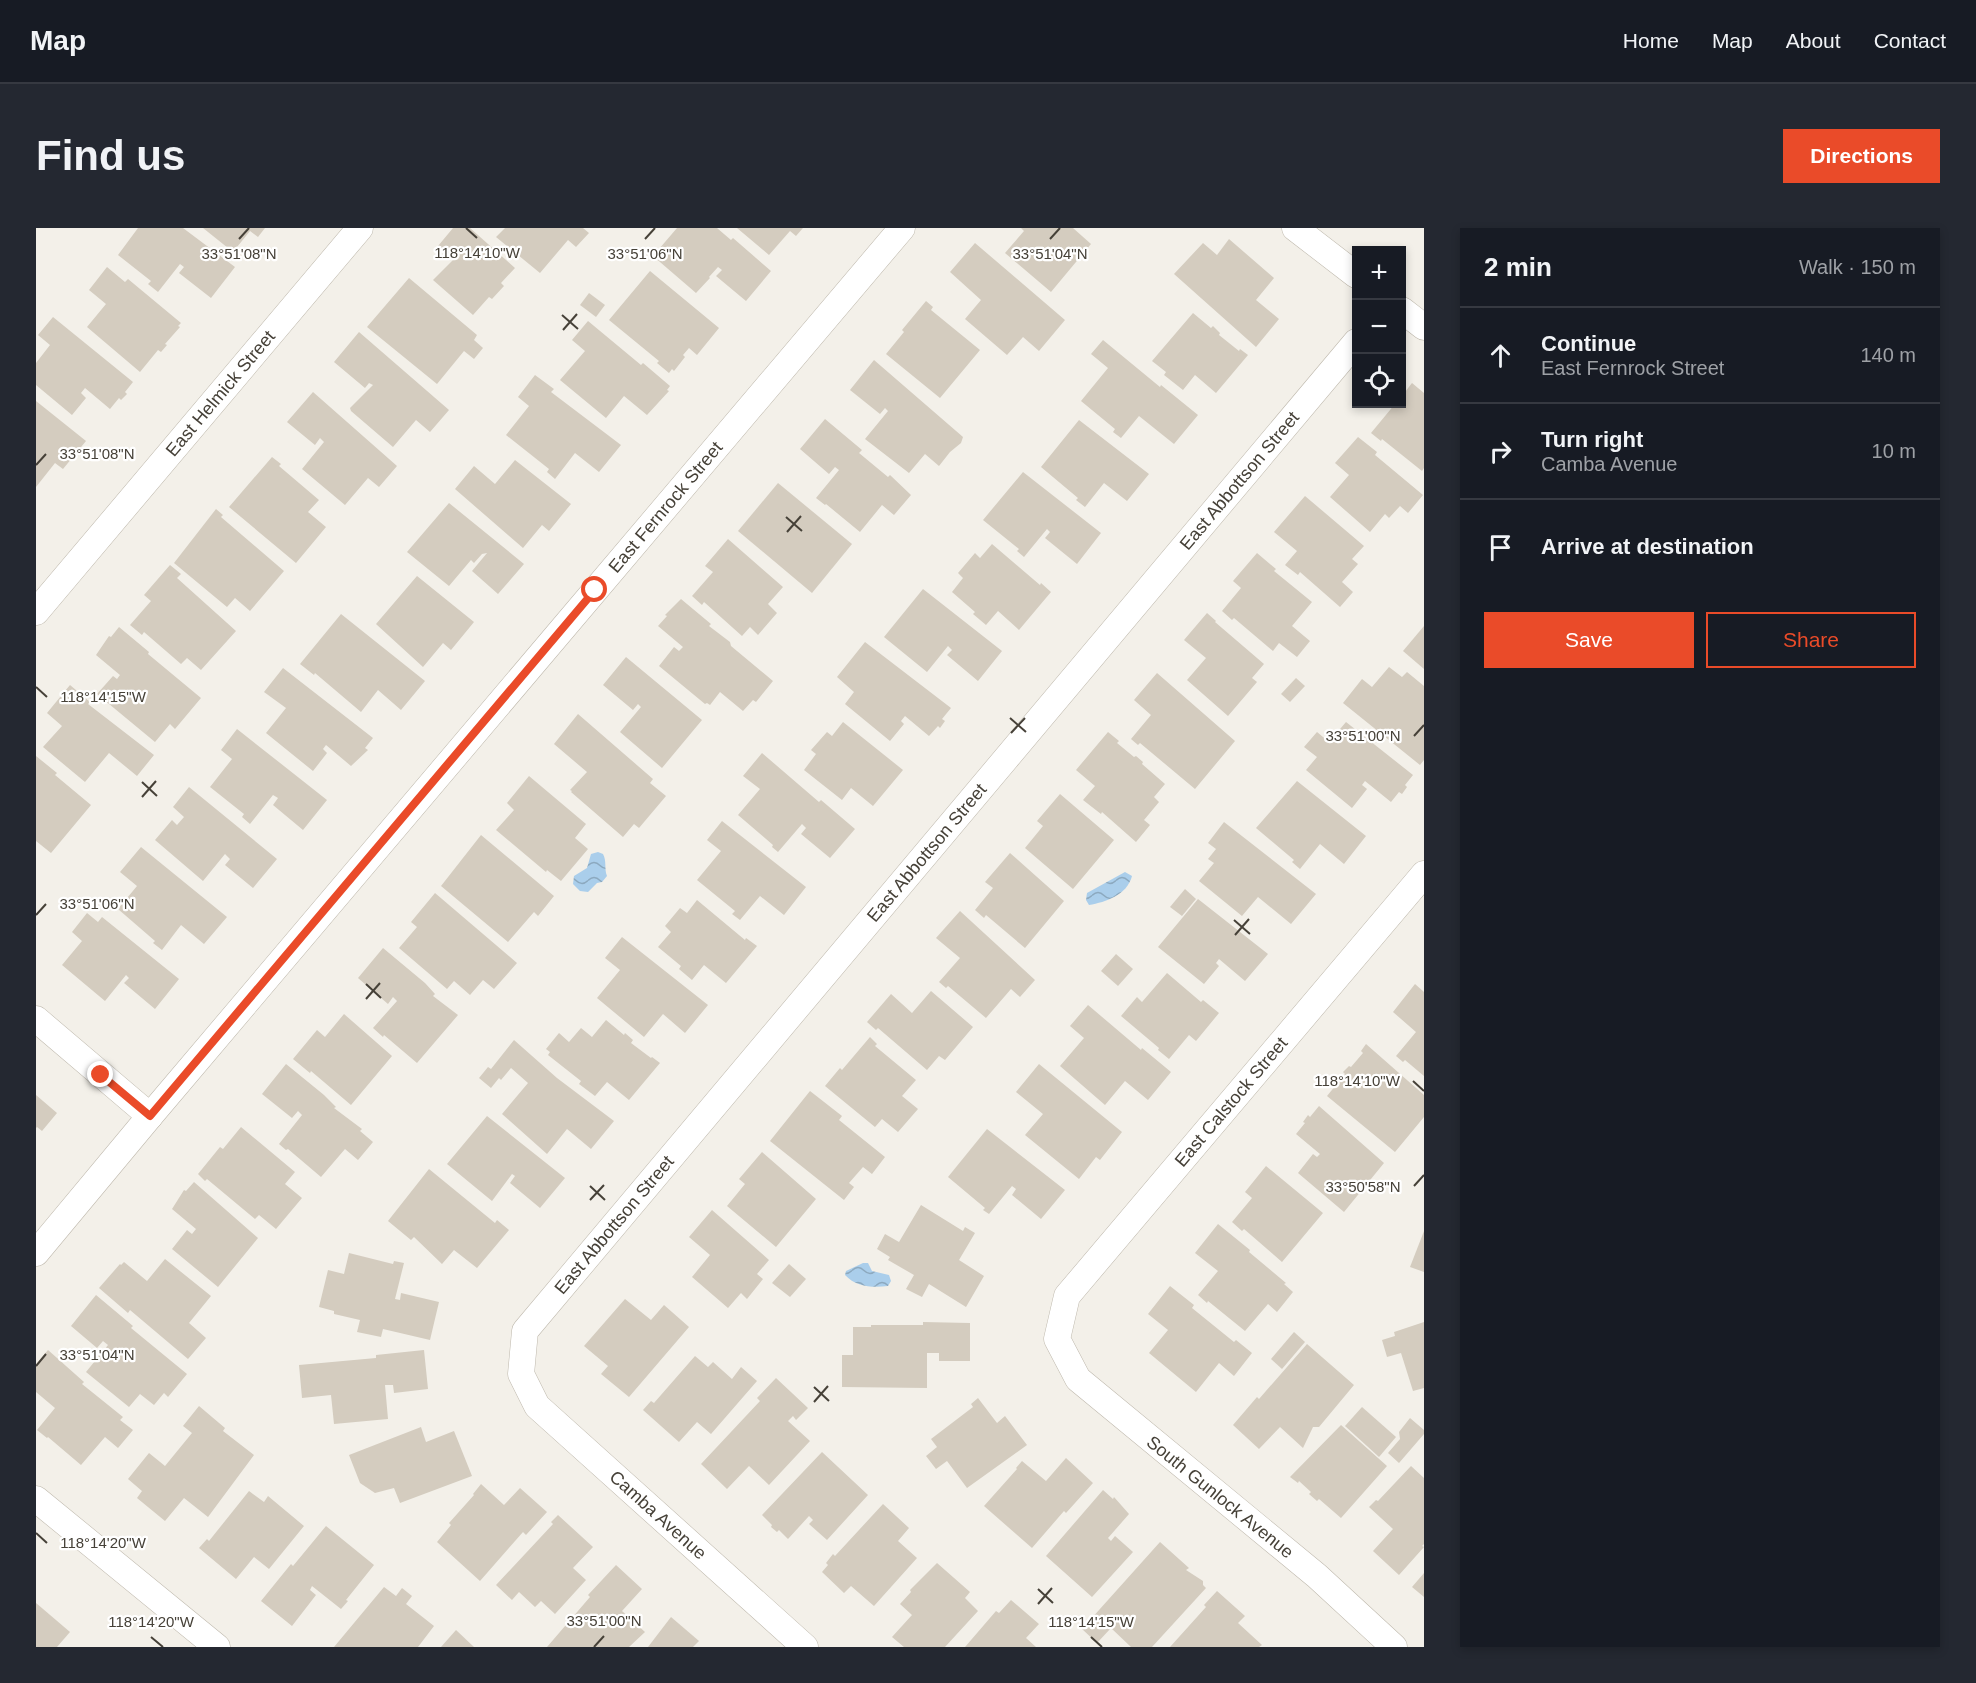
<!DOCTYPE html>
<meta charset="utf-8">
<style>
:root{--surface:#171b24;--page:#242831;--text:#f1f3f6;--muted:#9ea1a6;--line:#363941;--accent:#ea4b29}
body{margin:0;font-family:Arial,sans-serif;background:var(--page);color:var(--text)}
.controls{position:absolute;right:18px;top:18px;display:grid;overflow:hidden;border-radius:0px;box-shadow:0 3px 9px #0003}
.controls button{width:54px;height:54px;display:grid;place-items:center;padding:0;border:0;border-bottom:2px solid var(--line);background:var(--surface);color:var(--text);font:30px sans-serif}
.stop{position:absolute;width:18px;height:18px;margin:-14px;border:4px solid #ea4b29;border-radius:50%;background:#fff}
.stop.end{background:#ea4b29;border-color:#fff;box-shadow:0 2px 6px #0008}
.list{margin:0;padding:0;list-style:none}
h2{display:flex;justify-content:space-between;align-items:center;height:78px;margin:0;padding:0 24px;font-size:26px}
h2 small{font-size:20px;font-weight:400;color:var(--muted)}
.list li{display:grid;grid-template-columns:39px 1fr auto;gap:18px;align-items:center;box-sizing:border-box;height:96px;padding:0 24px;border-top:2px solid var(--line)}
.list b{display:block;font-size:22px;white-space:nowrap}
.list p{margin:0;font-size:20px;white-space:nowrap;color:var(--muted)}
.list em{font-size:20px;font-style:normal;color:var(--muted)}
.actions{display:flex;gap:12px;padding:18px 24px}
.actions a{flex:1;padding:14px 0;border:2px solid var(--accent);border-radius:0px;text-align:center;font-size:21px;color:var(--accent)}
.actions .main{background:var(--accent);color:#fff}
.icon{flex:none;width:33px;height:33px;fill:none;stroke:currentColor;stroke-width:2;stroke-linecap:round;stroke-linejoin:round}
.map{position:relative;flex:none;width:1388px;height:1419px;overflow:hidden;border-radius:0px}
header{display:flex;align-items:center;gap:36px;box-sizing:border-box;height:84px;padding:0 30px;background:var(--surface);border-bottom:2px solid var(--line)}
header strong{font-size:28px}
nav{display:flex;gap:33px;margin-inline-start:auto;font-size:21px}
.intro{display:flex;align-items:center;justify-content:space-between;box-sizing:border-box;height:144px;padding:0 36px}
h1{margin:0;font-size:42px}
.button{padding:15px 27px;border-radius:0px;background:var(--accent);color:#fff;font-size:21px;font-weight:700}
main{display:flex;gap:36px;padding:0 36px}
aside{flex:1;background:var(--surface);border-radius:0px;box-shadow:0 3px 9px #0003}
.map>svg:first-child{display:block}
</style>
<header>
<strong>Map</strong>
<nav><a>Home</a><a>Map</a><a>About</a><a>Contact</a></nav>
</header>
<div class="intro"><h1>Find us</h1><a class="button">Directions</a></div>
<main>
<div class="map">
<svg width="1388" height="1419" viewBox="0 0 1388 1419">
<defs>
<pattern id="water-waves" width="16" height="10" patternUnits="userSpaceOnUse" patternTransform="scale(1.5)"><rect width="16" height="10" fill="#aaceeb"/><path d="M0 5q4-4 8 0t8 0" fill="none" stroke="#8ca9bf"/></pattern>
</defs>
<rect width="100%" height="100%" fill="#f3f0e9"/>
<g fill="url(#water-waves)">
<path d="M562,624L567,626C571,633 568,641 571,648L566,654L561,655L552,664L544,663L537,656L538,648L551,640L555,626Z"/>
<path d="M1089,644L1096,648C1091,667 1070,674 1053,677L1050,672L1051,665Z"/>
<path d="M827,1035H832L836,1043L853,1047L855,1053L852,1058C837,1060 820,1059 809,1047L810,1043Z"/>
</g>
<g fill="#d4ccbf">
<path d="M102,0H147L199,39L175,70L143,45L148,39L144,36L122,64L112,56L115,53L82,27Z"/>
<path d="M167,0H229L222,9L214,3L197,24Z"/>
<path d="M417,0H434L479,40L465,55L468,58L456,71L453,69L437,87L397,52L417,32L402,18Z"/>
<path d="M469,0H547L553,5L540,19L532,12L504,45L460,9Z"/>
<path d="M641,0H681L695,12L697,10L735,43L710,73L680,48L686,42L682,39L673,49L674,50L660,65L617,28Z"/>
<path d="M701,0H767L760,8L754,3L733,27Z"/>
<path d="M985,0H1037L1055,16L1015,64L969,25L988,3Z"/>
<path d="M1193,11L1238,50L1220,72L1243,91L1220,119L1138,46L1167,15L1181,27Z"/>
<path d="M939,15L1029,92L1003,123L987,109L971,127L929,91L945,72L914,44Z"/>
<path d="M71,39L89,54L92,51L145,95L142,98L144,99L129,116L131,117L125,124L122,122L104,144L51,99L70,76L53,62Z"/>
<path d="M614,43L683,100L661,127L653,120L647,127L649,129L638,143L636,141L633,145L621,135L623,133L573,92Z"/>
<path d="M373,50L441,107L438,112L447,120L438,131L428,123L401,156L331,99Z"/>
<path d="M553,65L569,77L560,89L544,77Z"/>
<path d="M890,73L897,79L895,82L944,122L904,170L850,126L868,104L866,102Z"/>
<path d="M1157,85L1175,100L1177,98L1184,105L1183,107L1203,123L1204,121L1212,127L1180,165L1159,147L1147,162L1128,147L1130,144L1116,133Z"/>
<path d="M17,89L97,154L89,164L91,166L85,172L83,170L74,181L49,160L45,165L50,170L36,187L0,157V135L14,117L2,107Z"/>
<path d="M552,93L605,137L607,135L634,158L631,162L633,163L611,187L588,168L570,190L524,152L549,123L536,112Z"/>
<path d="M323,104L413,182L394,204L380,192L357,219L315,183L314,180L337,157L333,155L329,160L298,134Z"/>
<path d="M1067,112L1124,159L1125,157L1162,187L1138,216L1103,188L1085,210L1077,204L1079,201L1045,173L1072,140L1055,126Z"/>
<path d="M838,132L927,209L925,215L914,224L903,238L889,226L873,245L829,211L852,183L849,180L844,186L814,162Z"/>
<path d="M499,147L518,161L515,164L585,217L563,244L539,225L519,251L511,244L513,241L470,207L493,178L482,169Z"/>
<path d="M1376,155L1388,165V240L1386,243L1346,211L1345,213L1335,205L1359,176H1366V168Z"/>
<path d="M277,164L361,238L343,259L332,250L309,277L266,241L288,214L284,210L279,217L251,194Z"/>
<path d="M0,173L50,213L27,241L19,235L0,259Z"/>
<path d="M789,191L826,222L823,225L852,249L854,247L875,267L858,287L846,277L824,304L790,276L789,277L780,270L803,242L799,239L793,246L764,221Z"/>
<path d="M1043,192L1113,246L1091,273L1068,255L1049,279L1040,272L1042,270L1005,239Z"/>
<path d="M1322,209L1341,224L1339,227L1387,267L1372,285L1364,278L1353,290L1349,286L1334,304L1294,269L1313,247L1299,235Z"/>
<path d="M236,229L245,236L243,238L283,272L272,284L290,299L260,335L193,279Z"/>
<path d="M479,232L535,276L513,303L506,297L487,320L419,261L438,238L459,256Z"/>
<path d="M987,244L1065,305L1041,336L1009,310L1014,304L1011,301L988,329L981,323L983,321L947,292Z"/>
<path d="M742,255L816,316L776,365L702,303Z"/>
<path d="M1269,268L1328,318L1316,331L1322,336L1306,354L1317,364L1304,379L1264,344L1262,347L1249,337L1261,323L1238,304Z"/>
<path d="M413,275L488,336L462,366L436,343L451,325L446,326L438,335L435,332L413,358L371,324Z"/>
<path d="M180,281L187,287L185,289L248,343L214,383L199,370L191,379L138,335Z"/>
<path d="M692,311L747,359L732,376L741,385L722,407L714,399L706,408L668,374L666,377L656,368L677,344L669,338Z"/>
<path d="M956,316L1004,357L1005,355L1015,364L983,402L962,383L950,397L937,386L939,384L916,364L927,350L922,345L939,325L944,330Z"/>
<path d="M1221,325L1240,341L1238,343L1276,374L1256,398L1274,413L1261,429L1243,415L1237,423L1198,390L1196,392L1186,383L1205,360L1197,353Z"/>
<path d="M134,337L145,346L141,350L200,403L165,442L151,430L145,436L108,404L106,407L94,397L115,373L108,367Z"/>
<path d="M381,348L438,394L415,422L407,415L387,439L340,396Z"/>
<path d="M887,361L966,423L942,453L911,427L916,422L912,418L891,444L848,409Z"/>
<path d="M645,371L675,396L673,398L694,414L695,418L737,453L720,474L717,472L707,483L684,464L674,477L671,475L669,476L623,438L638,419L643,423L647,419L622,398L631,388L629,387Z"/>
<path d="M1171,385L1180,393L1179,394L1228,436L1216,450L1221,454L1192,488L1151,452L1170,430L1148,412Z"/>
<path d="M305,386L389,453L365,482L342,462L325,484L279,445L278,447L264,436Z"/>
<path d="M1388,398V441L1367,423Z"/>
<path d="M83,399L113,424L112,426L165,470L139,501L134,496L119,514L61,466L77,448L81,451L84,447L60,427L73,408L75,409Z"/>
<path d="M829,414L915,480L906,491L909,493L904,500L902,498L893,508L869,488L865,493L868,496L854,513L809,476L818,464L801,449Z"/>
<path d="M590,429L666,492L626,540L584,504L605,479L602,476L597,482L567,457Z"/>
<path d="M1353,439L1366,449L1371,444L1388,458V532L1384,537L1307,475L1326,451L1336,459Z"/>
<path d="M247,440L337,510L329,520L332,522L315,538L290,517L287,521L291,525L277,543L230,505L250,480L228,464Z"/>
<path d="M1121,445L1199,513L1159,561L1104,515L1102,517L1095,511L1115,487L1098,472Z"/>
<path d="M1260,450L1269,458L1254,474L1245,466Z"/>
<path d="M34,457L54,474L52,476L118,527L101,548L73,525L49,554L7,519L26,498L11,485Z"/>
<path d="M542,486L617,551L614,555L630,568L603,600L598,596L587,609L535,564L536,563L534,562L551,544L518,516Z"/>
<path d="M807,494L867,542L837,578L815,560L806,572L768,542L780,526L775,522L791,504L796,508Z"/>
<path d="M1310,494L1377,547L1369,557L1371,559L1366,566L1363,564L1355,574L1329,553L1326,557L1331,561L1316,580L1270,542L1281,529L1268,519L1281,504L1293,514Z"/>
<path d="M201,501L291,572L267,602L237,577L242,570L237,567L214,596L206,589L208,586L174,559L196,531L185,522Z"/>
<path d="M1072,504L1083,513L1081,515L1098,529L1100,528L1107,534L1106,536L1129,556L1118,569L1123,574L1108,592L1114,597L1100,614L1066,584L1065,586L1047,572L1059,558L1040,542Z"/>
<path d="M726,525L783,574L785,572L819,601L794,630L765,606L770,600L766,596L742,624L736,619L737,617L702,587L724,561L707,548Z"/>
<path d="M0,528L21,545L19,547L55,577L15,625L0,613Z"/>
<path d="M493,548L550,596L539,610L552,621L525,653L511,642L510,644L460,602L478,582L471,575Z"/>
<path d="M1261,553L1330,608L1308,636L1284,616L1264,641L1256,634L1258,632L1220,600Z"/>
<path d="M153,559L241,631L217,660L189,637L194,631L189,626L167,653L119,612L136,592L141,597L148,589L137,579Z"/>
<path d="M1024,566L1078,612L1037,661L989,620L1007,598L1001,593Z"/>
<path d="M686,593L770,659L748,687L724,668L704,692L696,686L699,683L661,652L685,623L671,612Z"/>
<path d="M1188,594L1280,666L1255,696L1222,669L1206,688L1163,653L1178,635L1172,631L1180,621L1172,615Z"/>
<path d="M445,607L518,668L502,688L498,684L472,714L405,658Z"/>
<path d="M105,619L191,689L168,716L145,697L126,722L117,715L119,713L82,681L101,658L84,644Z"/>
<path d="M974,625L1028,673L989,720L950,687L948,690L939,682L957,660L949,654Z"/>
<path d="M1149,661L1160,671L1146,688L1134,679Z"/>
<path d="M399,665L481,735L458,761L447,752L434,767L418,753L411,761L363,720L381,699L375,694Z"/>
<path d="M1162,671L1232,726L1209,753L1183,731L1180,735L1183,738L1168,756L1122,719Z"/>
<path d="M661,672L709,712L710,710L721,718L690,755L668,737L656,752L643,741L645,738L622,719L635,704L629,698L644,680L651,685Z"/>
<path d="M924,683L999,752L984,769L975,761L950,790L912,758L910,760L903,754L924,730L900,710Z"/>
<path d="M51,685L62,694L66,689L143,751L119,781L88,755L93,750L90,747L69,773L26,737L46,713L36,704Z"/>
<path d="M586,709L672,777L649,805L627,786L608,809L561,770L584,742L569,730Z"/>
<path d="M347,720L389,755L399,766L397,768L422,787L381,835L348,807L347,809L337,800L361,773L357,769L352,776L322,750Z"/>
<path d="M1080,726L1097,741L1082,758L1065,743Z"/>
<path d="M1131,745L1165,774L1167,772L1183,785L1160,813L1153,807L1133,831L1122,822L1123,820L1085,788L1101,769L1106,774Z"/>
<path d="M1379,756L1388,764V848L1369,832L1367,834L1360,828L1380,804L1357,784Z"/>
<path d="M895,763L937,799L909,832L903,828L891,842L842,800L840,802L831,794L855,766L876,785Z"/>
<path d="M1052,777L1105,822L1106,820L1135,844L1112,872L1089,853L1069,877L1024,838L1048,810L1034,798Z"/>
<path d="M308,786L356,828L315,877L275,843L274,845L257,831L281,802L289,809Z"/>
<path d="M570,792L588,807L589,805L597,812L595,815L615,830L616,829L624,835L593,872L571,854L559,868L543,856L545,853L512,827L514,824L510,821L523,805L533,814L545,800L556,809Z"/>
<path d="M834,809L841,816L839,818L880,852L866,868L882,881L862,904L846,891L839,899L789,858L804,840L806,842Z"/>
<path d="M478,812L521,850L578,893L555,921L531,901L511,926L466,886L492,855L475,840L465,852L463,850L455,860L443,850L452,839L455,841Z"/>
<path d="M1330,816L1388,867V889L1359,924L1291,868L1309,846L1307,844L1313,838L1315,839L1327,825L1325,823Z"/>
<path d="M250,836L288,867L300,879L298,880L326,901L324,903L337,914L322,932L309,921L285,949L252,921L250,922L243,916L266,887L262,883L256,890L226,866Z"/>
<path d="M1003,836L1086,904L1064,932L1060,929L1043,951L989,907L1007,886L980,864Z"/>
<path d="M774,863L806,888L803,892L849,929L836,946L827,939L813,955L818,959L808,972L734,913Z"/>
<path d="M0,867L21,885L6,903L1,899L0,900Z"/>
<path d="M1283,878L1348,935L1308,984L1262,945L1277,926L1281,929L1284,926L1260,906L1269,895L1267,894L1272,887L1274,889Z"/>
<path d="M451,888L529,950L504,980L474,955L479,948L476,946L456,973L411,936Z"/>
<path d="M205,899L259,944L249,956L266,970L240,1001L223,987L219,991L171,951L169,953L162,946L184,919L187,921Z"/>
<path d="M951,901L1029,962L1005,991L976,967L980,961L976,958L953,986L947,982L949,980L912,949Z"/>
<path d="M726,924L780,971L740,1019L691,978L709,956L703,951Z"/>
<path d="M1230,938L1287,985L1246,1034L1208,1001L1206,1003L1196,994L1216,970L1209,964Z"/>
<path d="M393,941L459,995L461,992L473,1002L441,1040L418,1022L406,1036L378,1009L375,1012L352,993Z"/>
<path d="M158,954L222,1010L182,1059L136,1021L151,1002L156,1006L160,1001L136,981L148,962L150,963Z"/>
<path d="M885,977L927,1003L929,999L939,1005L923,1032L948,1048L930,1079L893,1056L886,1069L870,1061L878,1047L852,1032L854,1029L841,1021L849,1006L863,1014Z"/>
<path d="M676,982L733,1032L721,1046L727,1051L711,1071L705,1065L692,1080L656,1049L674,1027L653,1009Z"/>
<path d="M1182,996L1214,1022L1213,1024L1250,1055L1248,1056L1257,1064L1241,1084L1232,1076L1209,1103L1172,1073L1171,1075L1162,1067L1182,1043L1159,1025Z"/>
<path d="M1388,1003V1044L1374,1039Z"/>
<path d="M313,1025L357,1036L358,1033L368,1035L359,1071L364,1072L365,1065L403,1074L394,1112L347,1101L345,1109L321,1104L324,1092L298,1086V1083L283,1079L292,1042L308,1046Z"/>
<path d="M129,1031L175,1068L153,1095L170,1110L152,1131L94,1082L92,1085L63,1060L84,1036L85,1037L88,1034L111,1053Z"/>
<path d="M753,1036L770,1051L754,1069L736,1055Z"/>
<path d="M1134,1058L1158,1077L1156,1080L1198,1114L1200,1112L1216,1125L1198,1148L1183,1135L1160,1164L1113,1125L1132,1102L1112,1086Z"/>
<path d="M60,1067L97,1098L95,1100L151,1146L132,1169L128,1165L118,1177L104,1166L93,1179L50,1144L72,1117L67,1113L61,1120L35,1098Z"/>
<path d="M589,1071L615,1092L628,1077L653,1099L593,1169L565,1146L572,1138L548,1118Z"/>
<path d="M887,1094L934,1095V1133H903V1125H891V1160L806,1159V1127H817V1099H835V1097H887Z"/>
<path d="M1388,1094V1160L1377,1163L1365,1125L1351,1129L1346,1112L1359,1108L1358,1104Z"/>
<path d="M1258,1104L1269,1114L1246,1141L1235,1131Z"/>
<path d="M1271,1116L1318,1157L1283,1199H1277L1267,1220L1244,1199L1223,1221L1197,1197L1221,1169L1223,1171Z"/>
<path d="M12,1122L48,1154L46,1156L87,1189L84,1192L97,1202L82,1220L69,1209L45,1237L12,1209L11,1210L1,1202L19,1180L0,1164V1136Z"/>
<path d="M388,1122L392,1161L358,1165L357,1157H349L352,1191L298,1196L295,1167L266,1170L263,1137L340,1130V1127Z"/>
<path d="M659,1128L672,1139L677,1134L696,1151L705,1139L721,1153L675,1206L661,1194L643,1214L607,1182L615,1173L618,1175Z"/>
<path d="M740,1150L772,1180L760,1192L757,1188L752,1193L774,1213L733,1257L713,1238L691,1261L665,1236L724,1173L721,1170Z"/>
<path d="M942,1170L961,1195L969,1188L991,1217L931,1260L911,1233L900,1241L890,1228L901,1219L895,1211L937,1179L935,1176Z"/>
<path d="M163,1178L189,1200L187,1203L218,1227L172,1289L148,1270L129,1293L101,1270L106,1263L92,1251L113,1225L129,1238L156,1205L147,1198Z"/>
<path d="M1326,1179L1360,1209L1343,1229L1309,1198Z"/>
<path d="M1374,1190L1388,1202V1206L1363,1235L1352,1225L1364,1211L1363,1204Z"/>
<path d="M1305,1197L1351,1238L1305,1290L1283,1271L1281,1273L1273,1266L1275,1264L1263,1253L1262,1255L1254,1249Z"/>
<path d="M385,1199L390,1214L418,1203L436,1248L364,1275L358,1260L339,1265L324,1255L313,1227Z"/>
<path d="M786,1224L832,1267L791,1312L773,1296L777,1292L773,1288L752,1311L743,1302L741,1304L735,1299L736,1297L726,1287Z"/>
<path d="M1030,1230L1057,1255L1030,1285L1028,1283L996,1320L948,1278L981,1241L980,1240L986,1233L1010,1253Z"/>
<path d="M1375,1238L1388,1250V1316L1386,1318L1388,1319L1363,1347L1337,1323L1357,1301L1333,1279L1340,1272L1342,1273Z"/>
<path d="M445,1256L468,1277L484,1260L511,1284L490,1307L487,1304L444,1353L401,1314L415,1297L413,1295L438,1267L437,1266Z"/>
<path d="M1067,1262L1077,1271L1078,1269L1093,1286L1072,1310L1075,1313L1079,1308L1097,1324L1056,1369L1010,1328Z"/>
<path d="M213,1263L228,1274L232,1268L268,1298L233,1341L218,1329L200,1351L163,1320L171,1311L173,1313Z"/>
<path d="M847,1276L873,1300L862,1313L881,1330L838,1378L815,1358L808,1365L786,1344L792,1337L790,1335L797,1326L799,1328Z"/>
<path d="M522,1287L557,1319L537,1340L550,1352L519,1386L505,1373L499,1379L483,1364L476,1372L460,1357L517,1296L515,1294Z"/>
<path d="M290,1298L338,1337L310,1372L312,1373L305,1381L276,1358L274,1362L280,1367L256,1398L225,1373L255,1336L257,1338Z"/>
<path d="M1124,1314L1153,1340L1150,1342L1167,1353V1357L1170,1360L1116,1419H1095L1075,1400L1061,1415L1046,1401Z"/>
<path d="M901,1335L934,1364L929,1370L942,1383L909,1419H868L856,1409L876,1387L864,1376L875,1364L874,1362Z"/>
<path d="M580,1337L606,1361L586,1383L609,1404L593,1419H511L554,1369L552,1367Z"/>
<path d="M1388,1345V1369L1376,1359Z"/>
<path d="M348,1359L360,1368L366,1360L376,1368L370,1376L398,1398L382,1419H298Z"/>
<path d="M1181,1363L1209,1388L1202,1395L1226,1417L1223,1419H1134L1170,1379L1168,1377Z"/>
<path d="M975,1372L1003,1396L990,1410L1000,1419H929L960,1383L963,1385Z"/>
<path d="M0,1375L34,1404L21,1419H0Z"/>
<path d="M635,1389L663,1413L657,1419H612Z"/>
<path d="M420,1402L438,1419H405Z"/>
</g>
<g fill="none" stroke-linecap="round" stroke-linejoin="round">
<defs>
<g id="minor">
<path d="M1259,0L1320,47"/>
<path d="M1366,82L1388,99"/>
<path id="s1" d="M0,384L324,0"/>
<path d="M0,791L114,888"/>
<path id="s2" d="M0,1025L114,888L866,0"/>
<path d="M0,1271L181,1419"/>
<path id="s3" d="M769,1419L501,1178L485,1146L489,1103L1320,114"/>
<path id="s4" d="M1358,1419L1281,1348L1042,1151L1021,1111L1031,1068L1388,646"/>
</g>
</defs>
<use href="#minor" stroke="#beb8ac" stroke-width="27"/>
<use href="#minor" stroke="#fff" stroke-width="26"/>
</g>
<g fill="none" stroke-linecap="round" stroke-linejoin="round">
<path stroke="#ea4b29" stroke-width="8" d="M65,847L114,888L559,362"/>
</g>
<path fill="none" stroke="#464138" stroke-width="2" d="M430,0L441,10M203,11L213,0M609,11L619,0M1014,11L1024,0M526,87L542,101M527,102L541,86M0,237L10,226M750,289L766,303M751,304L765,288M0,459L11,469M974,490L990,504M975,505L989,490M1378,508L1388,497M106,554L121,568M106,569L120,553M0,687L10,676M1198,692L1214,706M1199,707L1213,691M330,756L345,770M330,771L344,755M1377,853L1388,863M554,958L569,972M1378,958L1388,947M554,972L568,957M0,1138L10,1126M778,1159L793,1173M778,1174L792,1158M0,1305L11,1315M1002,1361L1017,1375M1002,1376L1016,1360M115,1409L127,1419M1055,1409L1066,1419M558,1419L568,1408"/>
<g text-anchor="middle" stroke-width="4.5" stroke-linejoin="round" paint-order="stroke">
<g font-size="18" fill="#464138" stroke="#fff">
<text dy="6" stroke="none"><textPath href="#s1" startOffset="286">East Helmick Street</textPath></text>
<text dy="6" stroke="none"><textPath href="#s3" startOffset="1550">East Abbottson Street</textPath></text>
<text dy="6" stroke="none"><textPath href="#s2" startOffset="976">East Fernrock Street</textPath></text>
<text dy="6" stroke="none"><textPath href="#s3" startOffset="1064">East Abbottson Street</textPath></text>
<text dy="6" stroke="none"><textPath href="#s4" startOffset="758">East Calstock Street</textPath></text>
<text dy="6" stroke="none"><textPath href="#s3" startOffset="578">East Abbottson Street</textPath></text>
<text transform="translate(1184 1269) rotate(39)" y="6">South Gunlock Avenue</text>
<text transform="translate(622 1287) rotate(42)" y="6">Camba Avenue</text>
</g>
</g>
<g font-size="15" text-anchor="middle" fill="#464138" stroke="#fff" stroke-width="4.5" stroke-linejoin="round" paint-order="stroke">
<text x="441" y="30">118°14'10"W</text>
<text x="203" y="31">33°51'08"N</text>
<text x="609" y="31">33°51'06"N</text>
<text x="1014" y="31">33°51'04"N</text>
<text x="61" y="231">33°51'08"N</text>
<text x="67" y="474">118°14'15"W</text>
<text x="1327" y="513">33°51'00"N</text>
<text x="61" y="681">33°51'06"N</text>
<text x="1321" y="858">118°14'10"W</text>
<text x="1327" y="964">33°50'58"N</text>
<text x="61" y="1132">33°51'04"N</text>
<text x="67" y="1320">118°14'20"W</text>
<text x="568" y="1398">33°51'00"N</text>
<text x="115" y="1399">118°14'20"W</text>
<text x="1055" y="1399">118°14'15"W</text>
</g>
</svg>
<div class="controls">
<button>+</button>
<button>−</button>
<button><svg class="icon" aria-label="locate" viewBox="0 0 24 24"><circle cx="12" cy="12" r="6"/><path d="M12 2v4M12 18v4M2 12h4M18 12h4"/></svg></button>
</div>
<div class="stop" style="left:559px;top:362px"></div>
<div class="stop end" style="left:65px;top:847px"></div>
</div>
<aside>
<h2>2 min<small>Walk · 150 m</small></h2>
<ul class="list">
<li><svg class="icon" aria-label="ahead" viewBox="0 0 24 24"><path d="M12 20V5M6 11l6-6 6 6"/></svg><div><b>Continue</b><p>East Fernrock Street</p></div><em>140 m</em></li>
<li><svg class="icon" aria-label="right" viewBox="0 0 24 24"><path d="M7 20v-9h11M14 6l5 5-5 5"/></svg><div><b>Turn right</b><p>Camba Avenue</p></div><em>10 m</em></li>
<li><svg class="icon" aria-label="arrive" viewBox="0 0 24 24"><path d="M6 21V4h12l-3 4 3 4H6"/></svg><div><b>Arrive at destination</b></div></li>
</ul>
<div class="actions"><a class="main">Save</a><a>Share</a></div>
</aside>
</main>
